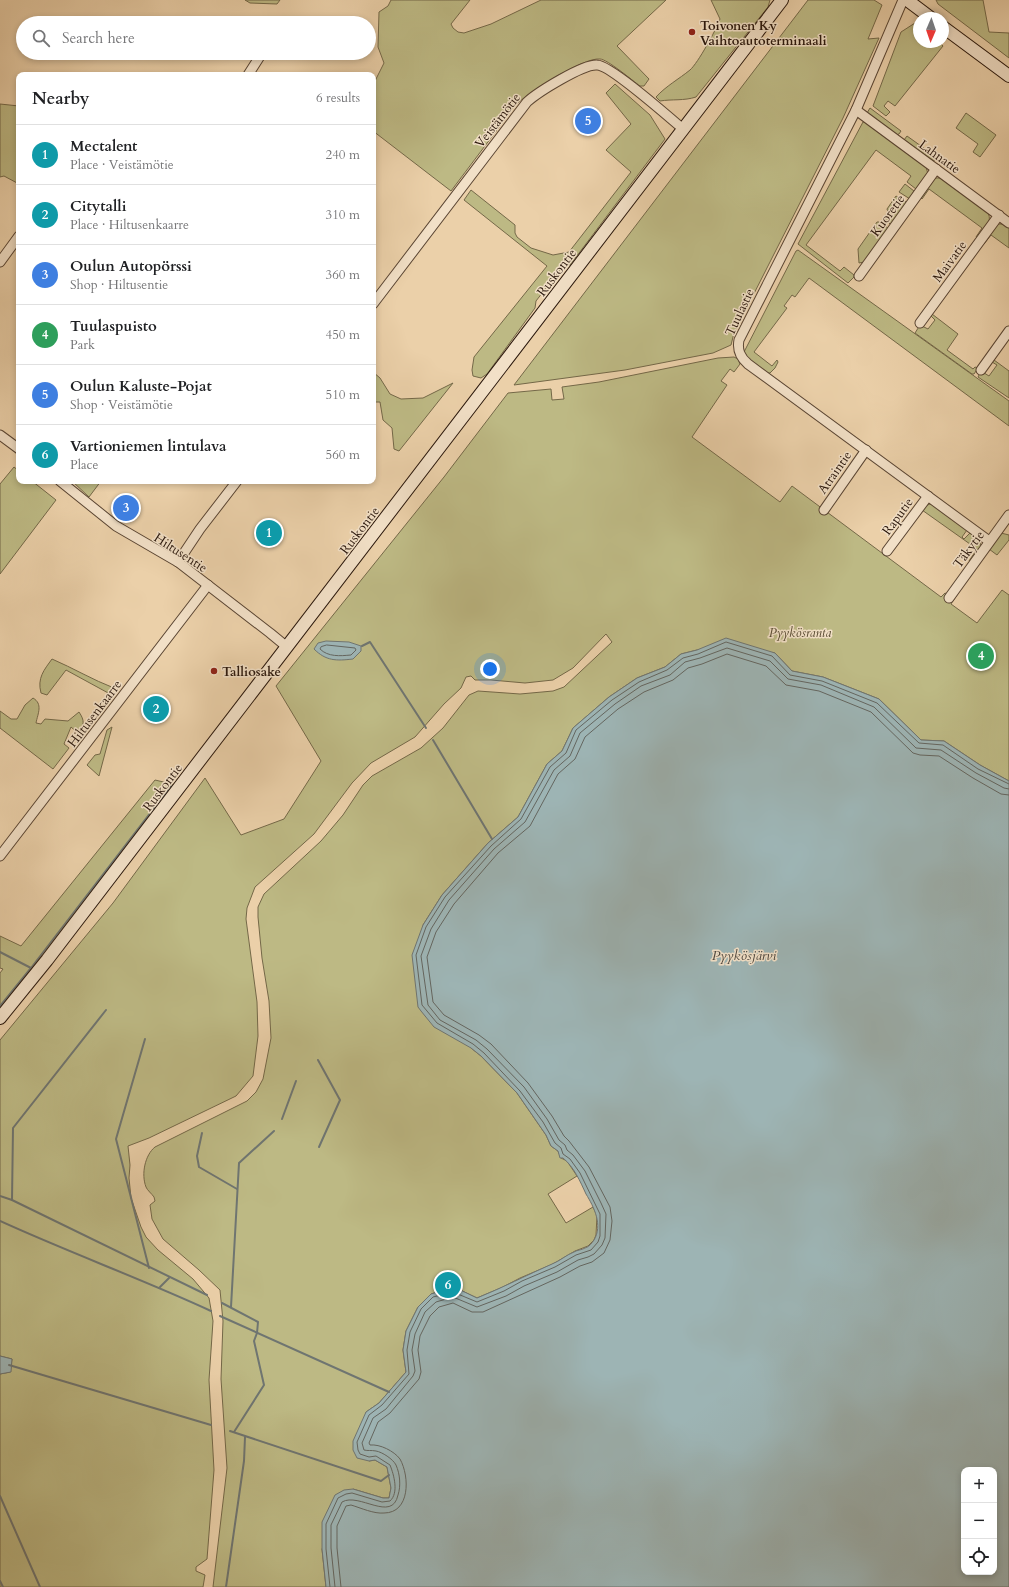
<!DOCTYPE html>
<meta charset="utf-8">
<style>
:root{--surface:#fff;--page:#f6f6f6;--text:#202124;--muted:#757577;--line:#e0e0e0;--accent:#8f2418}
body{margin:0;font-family:Cardo,serif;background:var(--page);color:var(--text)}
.controls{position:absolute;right:12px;bottom:12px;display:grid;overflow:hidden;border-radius:8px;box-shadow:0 2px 6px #0003}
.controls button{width:36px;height:36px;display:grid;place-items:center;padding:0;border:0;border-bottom:1px solid var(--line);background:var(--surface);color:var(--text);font:20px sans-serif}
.compass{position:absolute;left:913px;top:12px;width:36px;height:36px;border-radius:50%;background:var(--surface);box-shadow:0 2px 6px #0003;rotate:182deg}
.you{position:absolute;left:490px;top:669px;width:14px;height:14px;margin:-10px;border:3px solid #fff;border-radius:50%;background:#1a73e8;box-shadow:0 0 0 6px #1a73e833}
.badge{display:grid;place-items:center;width:26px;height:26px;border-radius:50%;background:var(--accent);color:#fff;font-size:13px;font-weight:700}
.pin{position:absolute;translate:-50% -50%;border:2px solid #fff;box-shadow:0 1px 4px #0006}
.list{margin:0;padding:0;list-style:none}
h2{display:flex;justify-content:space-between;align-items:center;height:52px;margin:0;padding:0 16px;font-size:17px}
h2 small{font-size:13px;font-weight:400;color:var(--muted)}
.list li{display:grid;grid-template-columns:26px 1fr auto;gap:12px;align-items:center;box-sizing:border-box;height:60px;padding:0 16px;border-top:1px solid var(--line)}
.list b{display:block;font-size:15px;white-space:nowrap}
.list p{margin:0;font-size:13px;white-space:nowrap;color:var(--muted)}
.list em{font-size:13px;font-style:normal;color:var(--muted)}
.icon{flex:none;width:22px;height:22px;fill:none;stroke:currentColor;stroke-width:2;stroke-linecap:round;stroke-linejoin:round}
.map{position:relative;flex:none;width:1009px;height:1587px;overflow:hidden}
.search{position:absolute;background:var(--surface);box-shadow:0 2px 6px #0003;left:16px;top:16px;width:360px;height:44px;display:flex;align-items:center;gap:10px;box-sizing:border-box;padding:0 14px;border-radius:22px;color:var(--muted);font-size:15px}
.panel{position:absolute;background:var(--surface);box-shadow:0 2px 6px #0003;left:16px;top:72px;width:360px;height:412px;border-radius:8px}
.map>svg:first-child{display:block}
</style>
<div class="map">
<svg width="1009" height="1587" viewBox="0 0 1009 1587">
<rect width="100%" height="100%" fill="#ebd0a9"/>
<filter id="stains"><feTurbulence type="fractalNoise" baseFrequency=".005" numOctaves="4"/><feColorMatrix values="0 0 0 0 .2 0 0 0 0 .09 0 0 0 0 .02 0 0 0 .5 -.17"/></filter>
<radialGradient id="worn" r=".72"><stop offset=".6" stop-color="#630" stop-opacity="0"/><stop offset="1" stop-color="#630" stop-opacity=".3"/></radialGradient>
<g fill="#bdb984" stroke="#746848">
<path d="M245,0H280L277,4L250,3Z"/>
<path d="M391,0H470L451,24L453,28L458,32L464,33L491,24L541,0H666L617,46L649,79L644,86H640C633,81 607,59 600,59C583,57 521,96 511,110C509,113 508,116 506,118L451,191L373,131V85L384,63L378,47L379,12L388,6Z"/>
<path d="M711,0H770L768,7L696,97C684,101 672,99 660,101L656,97C666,86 679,79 690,70C698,63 716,30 720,19Z"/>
<path d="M808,0H874L882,5L868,39L879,38L843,118L734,333L731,345L713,353L625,370L514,385Z"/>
<path d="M936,0H983L989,32L1009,33V58L938,4Z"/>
<path d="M915,23L919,26V42H939L943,46L895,106L888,101L884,106L890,112L886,116L873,106L901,32Z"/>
<path d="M615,84L650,115L665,139L570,265L563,266L536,301L535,308L487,374L481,378L473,376L472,370L474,357L547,266L464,200L471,190L515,225V233L517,237L531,248L553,255L569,252L631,172L606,150L631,124L606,93Z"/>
<path d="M0,104L19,106V184L4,176L0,177Z"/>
<path d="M870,108L901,131L899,134L896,135L867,113Z"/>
<path d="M966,113L996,135L980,157L973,152L978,144L956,128Z"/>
<path d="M863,122H866L926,167L928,174L916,189L907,182L911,176L876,150L806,245L840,271L844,267L854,275V277L848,283L798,244Z"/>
<path d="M907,136L935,156L934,161L904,140Z"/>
<path d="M935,178H941L988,213C993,223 983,230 977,238L976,237L982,228L929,189L922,199L920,197Z"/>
<path d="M905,184L914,191L910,199L899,192Z"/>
<path d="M896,196L906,202V204L892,224H890L884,218L888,212L887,209Z"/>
<path d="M877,222H879L887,227L888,229L864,262L859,263L858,249Z"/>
<path d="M997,224H1003L1009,228V248L991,235L984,244L983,243Z"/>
<path d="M798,250L1009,401V426L809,278L795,297L792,295L784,306L787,308L754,352L772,366L777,360L778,362L775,368L770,373H767L749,359L744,352L796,251Z"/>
<path d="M932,314L958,334L947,350L973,369L975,367L978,368L974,374H972L915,333L920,325L928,329L935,320L931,316Z"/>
<path d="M734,357L738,359L740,364L734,372L730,369L721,381L727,385L692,437L780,502L792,486L941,597L945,593L947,594L957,595L951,604L977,623L1002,590L1009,595V781L980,765L944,741L921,740L879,699L823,677L792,671L775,653L697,650L681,654L665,667L637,678L609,697L573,728L562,751L547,764L518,817L488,843L442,895L423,925L471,1048L481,1056L517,1093L546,1135L551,1146L558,1151L561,1158L567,1161L577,1176L548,1194L566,1223L593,1207L597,1215L596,1235L594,1240L588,1246L575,1251L553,1264L520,1278L503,1287L477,1298L454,1287L431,1294L418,1307L406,1331L403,1350L406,1372L379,1403L366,1412L369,1461L375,1460L387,1467L391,1488L389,1498H383L353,1489L322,1549L326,1587H213L227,1468L221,1379L223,1321L220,1290L199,1270L163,1239L152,1219L150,1205L155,1201L154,1197C152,1194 147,1190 146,1187C141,1174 145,1155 155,1147L247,1101L256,1092L263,1079L271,1038L269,1001L262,958L258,917V907L264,894L321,841L343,815L363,785L372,776L421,748L443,728L469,695L478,691L520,694L553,691L564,687L612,642L606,634L573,668L553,680L525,683L491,680H475L471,676L466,677L461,688L444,704L415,737L371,763L352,783L314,834L255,887L247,908L246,919L257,1002L258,1036L253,1076L236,1096L149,1138L128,1146L130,1165L129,1178L131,1198L141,1227L146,1237L158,1250L193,1279L209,1298L213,1321L209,1380L214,1470L207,1559L196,1567V1571L205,1575L203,1587H0V1374L10,1372L12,1359L0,1356V1040L113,903L205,778L241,835L284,819L321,761L276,686L444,477L508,393L551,389L552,400L564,399L562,387L599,382L718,358Z"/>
<path d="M994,357L996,358L994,360L1009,371V398L978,377L981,371L989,376L997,365L992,362Z"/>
<path d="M373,372L380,378L390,394L401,399L423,398L453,383L399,451L394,449L392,428L383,420L380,402H373Z"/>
<path d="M14,467L19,471V481H32L56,500L0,574V484Z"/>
<path d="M72,481H101L89,497Z"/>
<path d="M930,504L934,505L967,530L962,537L964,539L970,533L980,541L981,547L970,561H969L977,549L922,510L925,506Z"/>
<path d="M1001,533L1009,535V540L997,555L989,549Z"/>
<path d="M52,659C73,668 93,680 114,688L110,694L66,670L47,695L41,693C37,678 44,670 52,659Z"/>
<path d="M33,698C43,704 38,713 36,723L41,724L45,719L68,721L79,712C85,721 84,724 79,734L71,727L64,744L69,748L53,769L0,728V711L11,719H17L25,705Z"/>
<path d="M112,727L99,776L87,765L95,755L100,754L107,730Z"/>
<path d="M155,780L172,784L174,787L0,1011V973L3,969L0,968V936L21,946Z"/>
</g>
<g fill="#9db4b4" stroke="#6f7571" fill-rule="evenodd">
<path d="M726,638L775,653L792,671L823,677L879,699L921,740L944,741L980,765L1009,781V1587H326L322,1549V1522L335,1495L344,1490L353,1489L383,1498H389L391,1488L387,1467L375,1460L369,1461L357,1458L353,1450V1441L366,1412L379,1403L406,1372L403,1350L406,1331L418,1307L431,1294L454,1287L477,1298C502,1288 527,1275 552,1264C560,1261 566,1255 574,1252C577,1250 582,1250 585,1248C589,1247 592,1243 594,1240C603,1225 594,1207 586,1194C580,1181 574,1167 563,1158H560L558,1151L551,1146L546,1135L517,1093L481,1056L471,1048L434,1027L421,1011L418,1007L412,955L423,925L442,895L488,843L518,817L547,764L562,751L573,728L609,697L637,678L665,667L681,654L697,650ZM964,1470H994V1572H964Z"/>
<path d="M326,641L349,642L361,646V651L353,659C336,661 326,661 314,649L318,643Z"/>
<path d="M0,1356L12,1359L11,1372L0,1374Z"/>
</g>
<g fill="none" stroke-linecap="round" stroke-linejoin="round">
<g stroke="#646660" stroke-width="1">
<path d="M327,645L355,648L356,650L351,655C340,656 328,657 320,649L321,647Z"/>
<path d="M330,1587L326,1549V1524L338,1498L346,1494L352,1493L382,1502L390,1501C399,1493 394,1475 390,1465L376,1456L369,1457L360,1454L358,1450L357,1442L369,1415L382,1405L409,1374L407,1350L410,1332L421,1309L433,1297L453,1292L477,1302L504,1291L522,1281L555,1267L576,1255L591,1250L598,1242L600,1236V1214L580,1173L570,1159L563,1154L561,1148L555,1143L543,1122L520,1091L484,1053L473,1044L437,1023L422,1005L416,955L426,927L445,897L491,846L521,819L550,767L566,753L576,730L612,700L639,682L667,670L683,658L698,654L726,642L772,656L790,675L822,681L877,703L919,743L943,745L978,769L1009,784"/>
<path d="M335,1587L331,1548V1525L342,1502C359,1492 392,1523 398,1495C401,1486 400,1474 396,1465C393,1459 382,1452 376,1451C371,1450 368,1451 364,1450L362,1443L373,1418L386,1409L413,1376L415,1371L412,1350L415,1334L425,1312L436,1302L453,1297L477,1307L506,1296L524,1286L557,1272L578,1260L588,1257L594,1254L602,1245L605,1238L606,1214L601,1203L585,1171L573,1155L567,1150L565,1145L559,1140L547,1119L524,1087L487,1049L476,1040L440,1020L428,1005L421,956L431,929L449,900L494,849L525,822L554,770L570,756L580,733L615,704L641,686L670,675L685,662L700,658L727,648L770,661L788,679L821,685L874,707L916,748L941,750L976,773L1004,788L1009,789"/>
<path d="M341,1587L337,1548V1526L346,1506L351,1505C361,1508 374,1514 384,1513C410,1513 410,1477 400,1459C394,1451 380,1444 370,1445L369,1443L378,1422L390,1413L419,1379L421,1372L418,1350L420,1336L430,1316L439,1307L453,1303L472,1312H483L560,1277L580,1266L592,1262L604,1253L610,1240L612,1221L610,1207L589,1167L569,1141L564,1136L552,1116L528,1083L491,1044L479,1035L444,1015L433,1002L427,957L436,932L454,904L498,853L530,826L558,774L575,759L585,737L618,709L644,692L673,680L688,668L702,664L727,654L766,666L786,685L819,691L871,712L913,753L920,755L939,756L973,778L1001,794L1009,795"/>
</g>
<g stroke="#6f7571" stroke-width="2">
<path d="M362,646L370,642L426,728"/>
<path d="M433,740L492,839"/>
<path d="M0,952L31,968"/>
<path d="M0,1006L31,968L171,786"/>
<path d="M145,1039L116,1139L149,1268"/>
<path d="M318,1060L340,1100L319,1147"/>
<path d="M282,1119L296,1081"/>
<path d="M202,1133L197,1156L199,1167L237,1189"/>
<path d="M0,1196L12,1200L207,1295"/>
<path d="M12,1200L13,1128L106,1010"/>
<path d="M0,1221C70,1253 142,1279 211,1311"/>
<path d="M160,1287L169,1278"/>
<path d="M222,1303L258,1322L257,1333L254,1341L264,1385L234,1432"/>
<path d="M231,1307L239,1163L274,1131"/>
<path d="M220,1316L389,1392"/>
<path d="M9,1365L211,1425"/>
<path d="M230,1431L381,1481L389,1475"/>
<path d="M0,1496L40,1587"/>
<path d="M0,1581L3,1587"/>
<path d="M226,1587L244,1461L245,1437"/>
</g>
<defs>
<g id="street">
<path d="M903,0L856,110L739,340C737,350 740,357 748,364L989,541"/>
<path d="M248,75L262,53"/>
<path d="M856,110L1009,223"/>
<path d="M0,262L19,236"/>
<path d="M859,276L936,169"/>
<path d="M373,304L527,102C538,92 583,64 597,65C610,65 670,118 683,129"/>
<path d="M920,323L999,215"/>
<path d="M981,370L1009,331"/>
<path d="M0,435L19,449"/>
<path d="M60,481L116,526L178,562L270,633L287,647"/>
<path d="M824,510L866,450"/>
<path d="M887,551L928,496"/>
<path d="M178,562L200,529L237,481"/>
<path d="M949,598L1009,515"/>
<path d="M0,856L208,585"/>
</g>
<g id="secondary">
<path d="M907,0L931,18"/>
<path d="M943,27L1009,76"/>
<path d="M0,1018L47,960L782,0"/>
</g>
</defs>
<use href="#street" stroke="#5a4533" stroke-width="11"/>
<use href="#secondary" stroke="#2a170c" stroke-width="14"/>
<use href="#street" stroke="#f2e0c7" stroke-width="9"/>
<use href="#secondary" stroke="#f2e0c7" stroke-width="12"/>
</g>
<g fill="#8f2418" stroke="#f2e0c7" stroke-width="1.5">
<circle cx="692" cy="32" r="4"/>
<circle cx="214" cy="671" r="4"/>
</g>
<g text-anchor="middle" stroke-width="3" stroke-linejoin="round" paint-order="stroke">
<g font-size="13" font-weight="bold" fill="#2a170c" stroke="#f2e0c7" text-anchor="start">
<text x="700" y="30">Toivonen Ky<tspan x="700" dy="15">Vaihtoautoterminaali</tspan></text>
<text x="222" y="676">Talliosake</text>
</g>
<g font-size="13" fill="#2a170c" stroke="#f2e0c7">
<text transform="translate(497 120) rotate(-52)" y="5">Veistämötie</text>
<text transform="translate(940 156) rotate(36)" y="5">Lahnatie</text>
<text transform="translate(887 215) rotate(-54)" y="5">Kuoretie</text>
<text transform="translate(949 261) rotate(-54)" y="5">Maivatie</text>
<text transform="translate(556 272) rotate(-53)" y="5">Ruskontie</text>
<text transform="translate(739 312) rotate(-65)" y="5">Tuulastie</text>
<text transform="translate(834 472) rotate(-55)" y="5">Atraintie</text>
<text transform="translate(897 516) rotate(-54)" y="5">Raputie</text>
<text transform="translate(359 530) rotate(-53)" y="5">Ruskontie</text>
<text transform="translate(968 549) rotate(-54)" y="5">Täkytie</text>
<text transform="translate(181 552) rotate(33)" y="5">Hiltusentie</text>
<text transform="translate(94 713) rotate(-53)" y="5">Hiltusenkaarre</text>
<text transform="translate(162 787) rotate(-53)" y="5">Ruskontie</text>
</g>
<g font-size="13" font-style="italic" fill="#564830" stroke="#f2e0c7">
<text x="800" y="637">Pyykösranta</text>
</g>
<g font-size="14" font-style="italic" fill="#4c463e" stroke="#f2e0c7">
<text x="744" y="960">Pyykösjärvi</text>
</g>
</g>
<rect width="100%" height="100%" filter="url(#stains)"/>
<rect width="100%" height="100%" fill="url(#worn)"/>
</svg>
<div class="controls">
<button>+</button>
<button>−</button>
<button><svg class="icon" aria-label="locate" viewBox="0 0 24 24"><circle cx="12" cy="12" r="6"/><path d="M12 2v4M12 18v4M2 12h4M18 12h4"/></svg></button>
</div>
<svg class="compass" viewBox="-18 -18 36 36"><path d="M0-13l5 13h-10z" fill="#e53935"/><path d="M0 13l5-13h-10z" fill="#757577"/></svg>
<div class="you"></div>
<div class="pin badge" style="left:269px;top:533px;background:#0f9aa8">1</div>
<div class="pin badge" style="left:156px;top:709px;background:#0f9aa8">2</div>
<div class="pin badge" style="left:126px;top:508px;background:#3f7fe0">3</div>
<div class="pin badge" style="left:981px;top:656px;background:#2e9e5b">4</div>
<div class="pin badge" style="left:588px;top:121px;background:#3f7fe0">5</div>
<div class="pin badge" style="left:448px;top:1285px;background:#0f9aa8">6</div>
<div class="search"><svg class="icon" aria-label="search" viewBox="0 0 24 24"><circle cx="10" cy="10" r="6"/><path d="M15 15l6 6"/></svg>Search here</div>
<section class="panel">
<h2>Nearby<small>6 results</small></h2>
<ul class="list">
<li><span class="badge" style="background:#0f9aa8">1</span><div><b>Mectalent</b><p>Place · Veistämötie</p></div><em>240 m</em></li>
<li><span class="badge" style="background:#0f9aa8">2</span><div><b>Citytalli</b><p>Place · Hiltusenkaarre</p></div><em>310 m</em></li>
<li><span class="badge" style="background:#3f7fe0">3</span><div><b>Oulun Autopörssi</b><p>Shop · Hiltusentie</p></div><em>360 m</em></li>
<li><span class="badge" style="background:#2e9e5b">4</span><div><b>Tuulaspuisto</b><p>Park</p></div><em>450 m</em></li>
<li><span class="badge" style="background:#3f7fe0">5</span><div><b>Oulun Kaluste-Pojat</b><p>Shop · Veistämötie</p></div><em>510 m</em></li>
<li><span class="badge" style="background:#0f9aa8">6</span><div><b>Vartioniemen lintulava</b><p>Place</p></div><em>560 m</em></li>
</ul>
</section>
</div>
